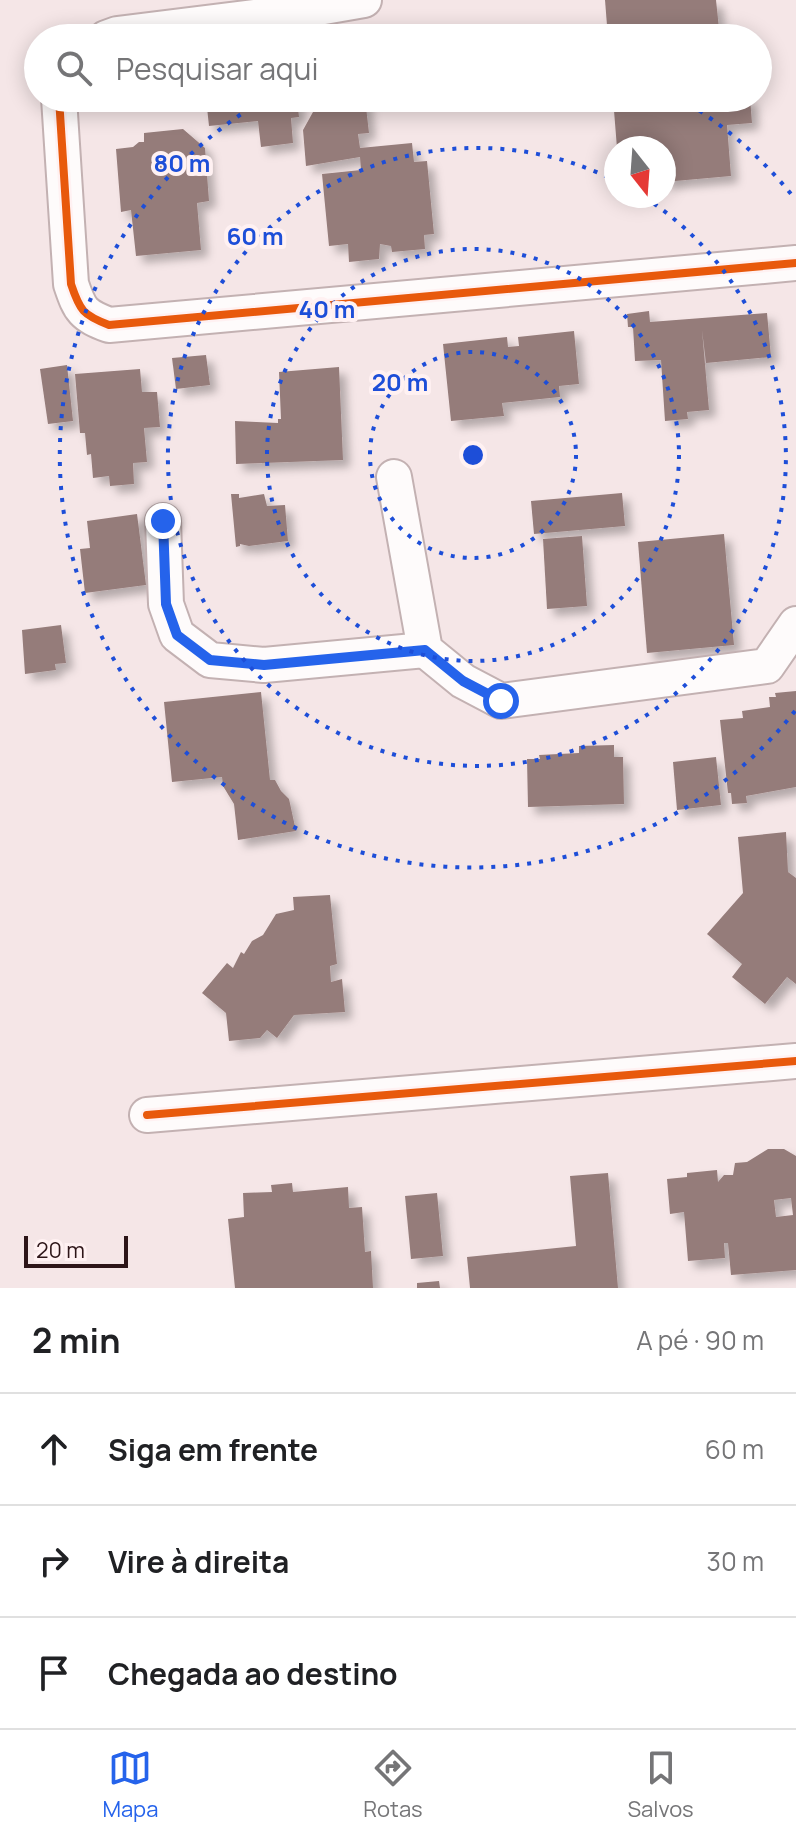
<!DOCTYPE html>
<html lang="pt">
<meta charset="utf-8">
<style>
:root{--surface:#fff;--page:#f6f6f6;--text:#202124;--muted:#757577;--line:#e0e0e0;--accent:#2563eb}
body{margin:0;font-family:Manrope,sans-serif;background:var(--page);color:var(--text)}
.compass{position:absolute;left:604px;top:136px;width:72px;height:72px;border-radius:50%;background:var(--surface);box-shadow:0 4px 20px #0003;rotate:163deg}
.scale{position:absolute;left:24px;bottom:20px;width:104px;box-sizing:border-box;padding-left:8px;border:4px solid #2d1518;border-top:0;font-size:22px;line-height:28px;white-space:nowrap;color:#2d1518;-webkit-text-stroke:6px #fff1f2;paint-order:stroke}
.stop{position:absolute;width:24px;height:24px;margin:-18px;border:6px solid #2563eb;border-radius:50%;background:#fff}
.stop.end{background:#2563eb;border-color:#fff;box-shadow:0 2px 8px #0008}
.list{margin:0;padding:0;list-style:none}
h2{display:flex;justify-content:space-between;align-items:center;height:104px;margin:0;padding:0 32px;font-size:34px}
h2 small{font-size:26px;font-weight:400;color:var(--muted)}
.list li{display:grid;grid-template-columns:52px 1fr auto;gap:24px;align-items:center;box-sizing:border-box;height:112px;padding:0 32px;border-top:2px solid var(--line)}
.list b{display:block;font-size:30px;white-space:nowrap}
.list em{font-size:26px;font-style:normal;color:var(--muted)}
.icon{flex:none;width:44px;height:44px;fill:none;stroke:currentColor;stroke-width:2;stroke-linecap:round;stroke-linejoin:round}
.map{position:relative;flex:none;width:796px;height:1288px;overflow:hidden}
.search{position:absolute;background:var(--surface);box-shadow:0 4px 20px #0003;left:24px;right:24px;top:24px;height:88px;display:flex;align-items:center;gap:20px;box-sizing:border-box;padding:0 28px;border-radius:44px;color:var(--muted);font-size:30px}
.sheet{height:440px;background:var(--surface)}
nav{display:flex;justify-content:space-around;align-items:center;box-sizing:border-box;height:112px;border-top:2px solid var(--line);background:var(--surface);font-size:22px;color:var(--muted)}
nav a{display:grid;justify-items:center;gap:4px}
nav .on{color:var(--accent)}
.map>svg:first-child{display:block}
</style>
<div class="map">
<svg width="796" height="1288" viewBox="0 0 796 1288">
<defs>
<filter id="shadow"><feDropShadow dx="7" dy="7" stdDeviation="4" flood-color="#0004"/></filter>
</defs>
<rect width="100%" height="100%" fill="#f5e6e7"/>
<g fill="#957c7a" fill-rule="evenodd" filter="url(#shadow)">
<path d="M605,0H716L720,38H608Z"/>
<path d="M206,98H297L299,117L291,118L293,143L261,147L258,121L209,126Z"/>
<path d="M329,98H365L369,133L358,134L360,148L412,143L414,162L427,161L434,234L424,235L425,249L392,252L391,246L380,244L379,259L349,262L348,244L329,246L322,174L361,170L360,157L306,166L303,130L313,112L330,111Z"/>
<path d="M613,98H750L752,123L727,125L731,176L664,182V148H617Z"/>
<path d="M183,129L205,148L209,201L197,203L201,250L136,256L131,210L121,212L116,149L133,147L139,142H144V133Z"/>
<path d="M649,311L650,322L767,313L771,357L706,363L702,330L709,410L687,412L688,419L665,421L661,360L635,361L633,327H628L627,314Z"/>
<path d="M574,331L579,384L559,386L560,397L502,403L504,416L451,421L443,344L507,337L508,347L519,346L518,337Z"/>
<path d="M206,355L210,385L176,389L172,358Z"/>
<path d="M67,365L73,421L48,424L40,369Z"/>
<path d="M339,367L343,460L236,464L235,421L278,423V419H281L279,372Z"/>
<path d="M140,369L142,392H157L160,427L144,428L147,462L133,463L134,484L110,486L109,476L93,478L91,454L87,455L85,433H80L75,374Z"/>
<path d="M622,493L625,526L534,534L531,501Z"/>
<path d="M231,494H239V498L264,494L267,506L285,505L288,541L249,546L240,544V546L236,547Z"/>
<path d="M137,514L146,585L85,593L80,549L90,548L87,521Z"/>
<path d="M724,534L734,645L647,653L638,542Z"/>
<path d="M582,536L587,606L547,609L543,539Z"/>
<path d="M61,625L66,663L55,664L56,670L25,674L22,630Z"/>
<path d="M796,691V787L746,796L747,803L732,804L731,793H728L720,720L743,718L742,711L770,707L769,697H776L775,693Z"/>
<path d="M261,692L270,780H275L281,791L289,799L296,831L238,840L234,804L223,786L222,777L172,782L164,702Z"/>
<path d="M614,745V757H623L624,804L528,807L527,759H540L539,755L579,753V746Z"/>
<path d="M716,757L721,805L677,810L673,762Z"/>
<path d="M786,832L788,872L796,878V984L787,977L765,1004L732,977L742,964L707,934L743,893L738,837Z"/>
<path d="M330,895L337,964L330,966L331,982L342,979L345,1012L294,1015L277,1038L267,1030L260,1038L229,1041L226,1013L202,993L227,963L233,968L241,952L244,954L252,941L263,935L276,914L294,910L293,897Z"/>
<path d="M768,1149H784L796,1156V1270L731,1275L728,1243H724L725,1258L688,1261L684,1212L670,1214L667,1179L687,1177V1173L717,1170L718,1182L724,1175H733L735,1163L747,1162ZM791,1198L793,1215L776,1217L774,1200Z"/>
<path d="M608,1173L618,1288H470L467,1257L576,1246L570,1176Z"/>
<path d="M292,1183L293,1192L348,1187L349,1208L362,1207L365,1252L371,1251L373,1288H235L228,1219L244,1217L243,1193L272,1192L271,1185Z"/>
<path d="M437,1193L443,1256L411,1259L405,1196Z"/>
<path d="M439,1281L440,1288H417V1283Z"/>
</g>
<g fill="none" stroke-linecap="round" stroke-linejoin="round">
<defs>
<g id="minor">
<path d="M106,38L117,34L295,12L364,0"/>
<path d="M59,98L71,284C80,311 83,315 109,325L796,263"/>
<path d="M394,477L425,650L463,681L501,701L767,666L796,624"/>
<path d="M163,521L166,604L177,635L210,660L264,665L425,650"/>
<path d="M147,1115L796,1061"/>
</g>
</defs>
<use href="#minor" stroke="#c3b1b2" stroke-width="38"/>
<use href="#minor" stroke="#fefbfb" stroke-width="34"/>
<defs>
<g id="cycleway">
<path d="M59,98L71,284C80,311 83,315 109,325L796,263"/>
<path d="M147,1115L796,1061"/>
</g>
</defs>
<use href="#cycleway" stroke="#fff1f2" stroke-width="13"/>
<use href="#cycleway" stroke="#e8590c" stroke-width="8"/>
</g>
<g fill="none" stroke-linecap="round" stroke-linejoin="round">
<path stroke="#2563eb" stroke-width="10" d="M163,521L166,604L177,635L210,660L264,665L425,650L463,681L501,701"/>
</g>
<g fill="none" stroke="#1d4ed8" stroke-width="4" stroke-dasharray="4 8">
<circle cx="473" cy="455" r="103"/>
<circle cx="473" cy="455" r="206"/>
<path d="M644 197A309 309 0 1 1 616 181"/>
<path d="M795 711A412 412 0 1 1 267 98M679 98A412 412 0 0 1 795 199"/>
</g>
<circle cx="473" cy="455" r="12" fill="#1d4ed8" stroke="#fff1f2" stroke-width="4"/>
<g font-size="24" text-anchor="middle" font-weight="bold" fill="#1d4ed8" stroke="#fff1f2" stroke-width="8" stroke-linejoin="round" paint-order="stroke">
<text x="182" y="172">80 m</text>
<text x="255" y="245">60 m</text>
<text x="327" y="318">40 m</text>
<text x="400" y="391">20 m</text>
</g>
</svg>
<svg class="compass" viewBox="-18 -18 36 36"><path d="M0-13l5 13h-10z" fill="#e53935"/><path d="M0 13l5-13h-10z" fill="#757577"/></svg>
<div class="scale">20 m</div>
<div class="stop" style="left:501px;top:701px"></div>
<div class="stop end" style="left:163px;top:521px"></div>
<div class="search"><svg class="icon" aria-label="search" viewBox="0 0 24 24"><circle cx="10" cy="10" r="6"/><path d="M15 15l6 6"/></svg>Pesquisar aqui</div>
</div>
<section class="sheet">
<h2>2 min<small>A pé · 90 m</small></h2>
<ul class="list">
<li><svg class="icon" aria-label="ahead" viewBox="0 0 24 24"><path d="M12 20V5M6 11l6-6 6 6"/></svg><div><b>Siga em frente</b></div><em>60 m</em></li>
<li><svg class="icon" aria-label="right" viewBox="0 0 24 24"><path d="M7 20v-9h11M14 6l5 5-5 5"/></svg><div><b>Vire à direita</b></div><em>30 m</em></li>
<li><svg class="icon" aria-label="arrive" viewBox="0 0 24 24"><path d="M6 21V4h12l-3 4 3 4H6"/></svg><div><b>Chegada ao destino</b></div></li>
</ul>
</section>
<nav>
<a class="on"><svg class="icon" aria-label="map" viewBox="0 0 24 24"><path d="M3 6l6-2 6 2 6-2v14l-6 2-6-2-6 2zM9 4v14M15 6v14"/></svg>Mapa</a>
<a><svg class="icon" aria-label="directions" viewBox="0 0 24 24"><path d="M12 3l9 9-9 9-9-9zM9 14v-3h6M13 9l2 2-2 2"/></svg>Rotas</a>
<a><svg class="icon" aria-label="saved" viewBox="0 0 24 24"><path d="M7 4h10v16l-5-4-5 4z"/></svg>Salvos</a>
</nav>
